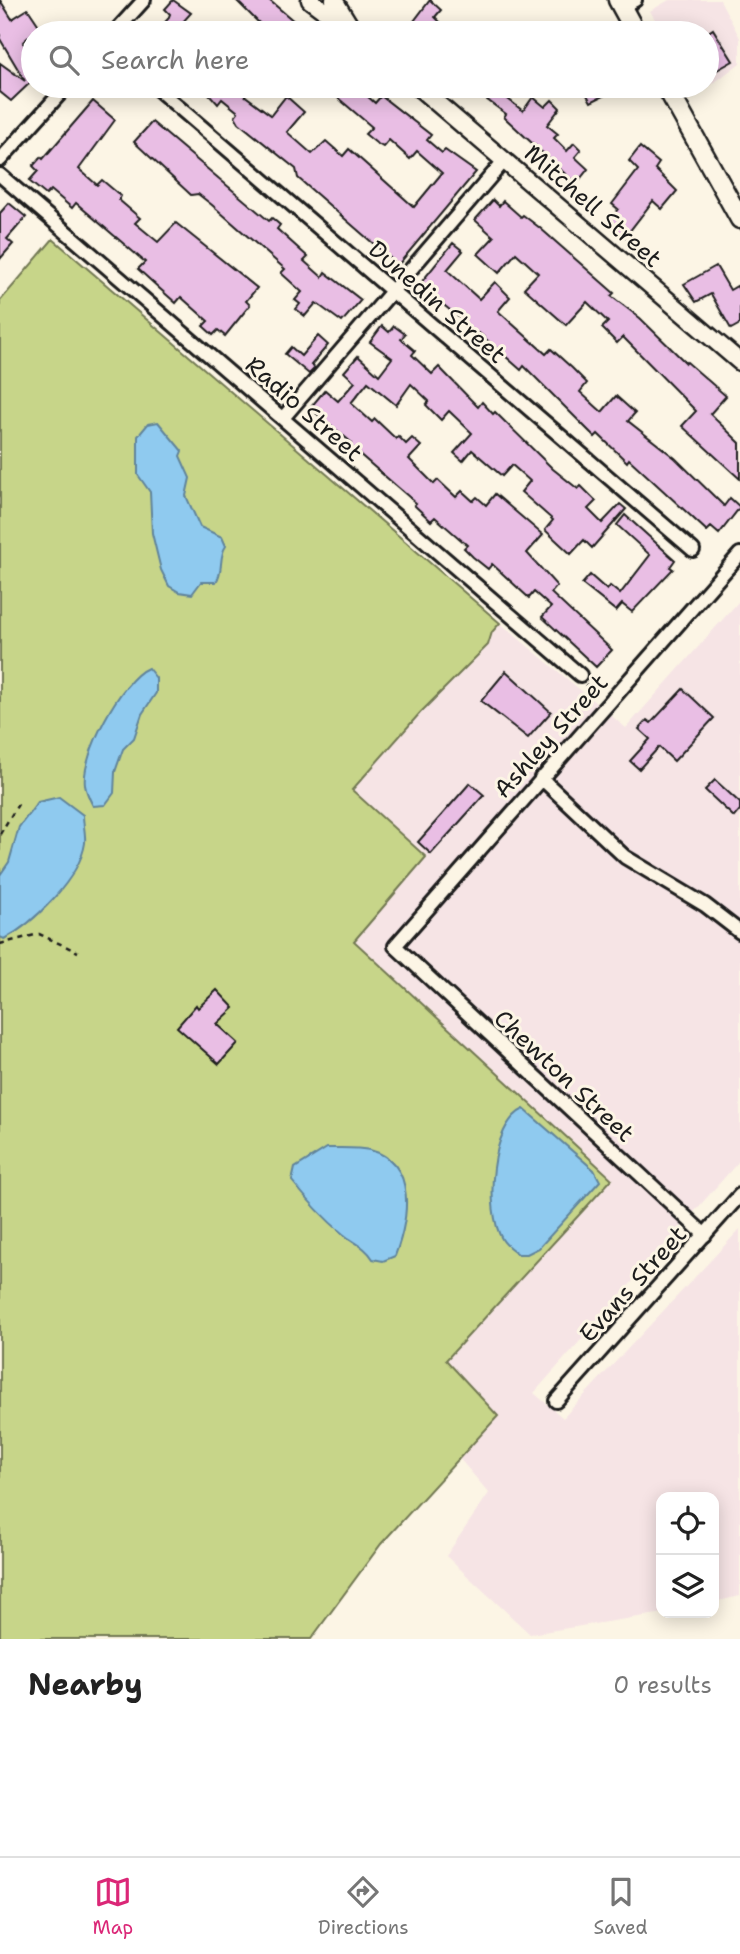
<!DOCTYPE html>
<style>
:root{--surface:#fff;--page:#f2f2f2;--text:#222;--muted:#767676;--line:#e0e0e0;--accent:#db2777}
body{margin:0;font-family:"Shantell Sans",sans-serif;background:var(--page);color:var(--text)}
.controls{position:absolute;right:21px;bottom:21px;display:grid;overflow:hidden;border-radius:14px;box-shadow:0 4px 18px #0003}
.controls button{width:63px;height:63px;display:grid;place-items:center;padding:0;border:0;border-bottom:2px solid var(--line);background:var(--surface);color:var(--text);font:35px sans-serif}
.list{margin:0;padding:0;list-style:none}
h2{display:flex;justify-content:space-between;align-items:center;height:91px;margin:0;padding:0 28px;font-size:30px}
h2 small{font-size:23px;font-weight:400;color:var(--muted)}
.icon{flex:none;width:38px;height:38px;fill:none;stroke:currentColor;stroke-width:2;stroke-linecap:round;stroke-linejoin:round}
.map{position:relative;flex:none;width:740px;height:1639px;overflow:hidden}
.search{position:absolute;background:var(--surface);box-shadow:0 4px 18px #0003;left:21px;right:21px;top:21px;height:77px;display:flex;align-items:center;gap:18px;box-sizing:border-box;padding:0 24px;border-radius:38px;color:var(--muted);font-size:26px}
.sheet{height:217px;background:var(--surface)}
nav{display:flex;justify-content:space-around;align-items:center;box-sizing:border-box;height:98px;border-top:2px solid var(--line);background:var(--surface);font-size:19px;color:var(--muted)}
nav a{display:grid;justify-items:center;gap:4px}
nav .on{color:var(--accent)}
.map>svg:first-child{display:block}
</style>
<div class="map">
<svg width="740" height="1639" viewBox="0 0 740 1639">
<rect width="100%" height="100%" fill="#fcf5e5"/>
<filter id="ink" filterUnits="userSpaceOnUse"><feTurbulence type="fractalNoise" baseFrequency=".0143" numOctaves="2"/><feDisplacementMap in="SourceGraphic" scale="14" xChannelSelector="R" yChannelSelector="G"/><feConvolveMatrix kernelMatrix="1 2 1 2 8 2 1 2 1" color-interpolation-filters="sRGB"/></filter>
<g filter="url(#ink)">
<g fill="#f6e4e5">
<path d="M669,0H720L740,38V63L698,95L693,86H707V33H663L650,11Z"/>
<path d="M740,600V1160L534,1393L563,1418L740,1229V1596L714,1602V1497H661V1613H664L530,1634L446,1556L489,1493L459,1458L497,1416L446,1361L612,1179L354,941L425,857L352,791L500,623L626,728Z"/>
</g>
<path fill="#c7d589" stroke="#727852" stroke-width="2" d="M53,239L500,623L492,632L488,645L420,713L352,790L426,857L354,941L612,1179L446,1360L498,1416L381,1544L311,1639H0V301Z"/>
<g fill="#8fcaef" stroke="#61849b" stroke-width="2">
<path d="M158,422L182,451L180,456L190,478L186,496L200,527L222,537L226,546C218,557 224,571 216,582H201L192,594L179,592L169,586L161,570L152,533L150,492L138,475V436L148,424Z"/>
<path d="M148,668L156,678V693L142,714L134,738L123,749L115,772L114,793L105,805L93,806C90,800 86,792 85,785C81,756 121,679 148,668Z"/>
<path d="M59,797L83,815C83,824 86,835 85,843C80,878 33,924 4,939L0,937V875L9,862L19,827L38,802Z"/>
<path d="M524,1109L594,1170L600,1181L539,1248L527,1254H518C512,1249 506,1246 502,1239C485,1211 490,1123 524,1109Z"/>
<path d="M327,1148C341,1148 357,1147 370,1150C419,1163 408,1221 395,1256L383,1261L373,1259C365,1246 354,1243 343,1234C324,1218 308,1201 292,1181L295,1168Z"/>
</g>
<g fill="#e9bee4" stroke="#1c1c1c" stroke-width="2">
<path d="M0,0L12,19L28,9L44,33V25L72,24V33H33L23,42L33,59V80L11,101L0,92V63L25,81L0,39Z"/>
<path d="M173,0L191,13L173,33H155L168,19L170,14L165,9Z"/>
<path d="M236,0H269L308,33H269Z"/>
<path d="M430,0L441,10L435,17L451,33H405Z"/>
<path d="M713,29L733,61L717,70L712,62L707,65V33Z"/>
<path d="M202,86H232L271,115L286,96L304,112L287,132L312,154L326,141L343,156L349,149L414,207L442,173L417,151L410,159L389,140L383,147L376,143L365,134L372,127L324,86H356L375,103L381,96L431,135L427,140L442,153L445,150L476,172L398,265L298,178L296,169L239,123L235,116L238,112L222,99L218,104Z"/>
<path d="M458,86H517L508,99L523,111L533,97L545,107L552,100L560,108L547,125L558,134L554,138L567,151L574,143L581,150L575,157L588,169L576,184L504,117L506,114L479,94L476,98Z"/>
<path d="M582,86H623L591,102Z"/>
<path d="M93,101L115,120L79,169L97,185L102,180L121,196L119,200L140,218L135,223L158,242L176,223L257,288L246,301L250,305L225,336L218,330L213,335L203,326L208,321L181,297L176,303L160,289L138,269L145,262L76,203L72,208L51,190L46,195L29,181L38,171L33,166L41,157L43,159Z"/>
<path d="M152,122L269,221L272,218L280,225L277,229L308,257L304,261L322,277L325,272L361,300L342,322L316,303L305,316L296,309L300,304L295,300L302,292L281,273L285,269L212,205L198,194L191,195L134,142Z"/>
<path d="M640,147L659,163L655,169L677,191L662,209L653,201L625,237L607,223L618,209L612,204L638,170L629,161Z"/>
<path d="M493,200L499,206L503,201L521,217L523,215L540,228L614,293L611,296L640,318L686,363L687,362L726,396L710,414L740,443V479L682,426L696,411L623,337L617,343L602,328L608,322L587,302L566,325L524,288L538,273L516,253L499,273L478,254L494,237L475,220Z"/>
<path d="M9,203L26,217L7,239L13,244L0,259V213Z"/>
<path d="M453,243L463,251L447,270L479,299L495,282L510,297L498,311L546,354L551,349L572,368L587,383L580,392L602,412L616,396L635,413L628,421L675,458L724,506L730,498L740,507L719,534L711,527L707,531L629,459L627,462L598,434L595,437L524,366L521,370L479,333L476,336L459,321L461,319L419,285Z"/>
<path d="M716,266L730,290L737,286L740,292V324L731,329L711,294L696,302L684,284Z"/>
<path d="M382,326L389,332L394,326L405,334L401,339L415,351L412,355L432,374L439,367L478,407L482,402L493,414L495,412L553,469L578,489L581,486L596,501L588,509L602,523L620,504L626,509L592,548L584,540L571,554L545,530L553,520L521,492L530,481L512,465L502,476L472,450L463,461L454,453L472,433L449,411L441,420L426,405L429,401L411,384L396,405L368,382L351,403L372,422L375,419L396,439L398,436L406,444L412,438L421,446L409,459L434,484L438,480L456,497L462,491L473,501L477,497L486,505L495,494L543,535L527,553L557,586L551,593L612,650L596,667L542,617L551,607L534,592L529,598L492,564L488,569L473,557L464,548L467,545L435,517L431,521L414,505L416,503L350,446L352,443L310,408L325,390L338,401L355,382L344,372L358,356L379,375L392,358L370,342Z"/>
<path d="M318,336L328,345L311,365L315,368L309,374L285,354L291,347L301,356Z"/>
<path d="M625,515L675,560L670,567L673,569L632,612L622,604L616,611L582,584L590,575L607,590L610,586L620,594L650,555L617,525Z"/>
<path d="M506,671L551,712L528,738L481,701Z"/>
<path d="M683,689L714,718L674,761L659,747L639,769L630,761L650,739L639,729L647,720L651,723Z"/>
<path d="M715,780L740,803V810L734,817L705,790Z"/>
<path d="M470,783L484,795L431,854L418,842Z"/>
<path d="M217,990L234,1008L217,1024L238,1043L219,1064L177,1027L196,1005L198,1008Z"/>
</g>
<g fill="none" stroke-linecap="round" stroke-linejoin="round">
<defs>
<g id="minor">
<path d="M622,7L635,0"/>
<path d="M114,33L144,0"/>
<path d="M154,86L693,550"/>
<path d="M0,160L67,86"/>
<path d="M0,175L580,675"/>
<path d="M283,418L504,161"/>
<path d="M541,778L625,857L705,905L740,932"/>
<path d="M705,1235L395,946L740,554"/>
<path d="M556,1401L740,1195"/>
</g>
<g id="major">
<path d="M310,0L354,33"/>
<path d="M334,0L350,26"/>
<path d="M417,86L740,362"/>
</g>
<g id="highway">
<path d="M618,0L636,33"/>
<path d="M666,86L740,219"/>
</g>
</defs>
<use href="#minor" stroke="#1c1c1c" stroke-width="18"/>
<use href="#major" stroke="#1c1c1c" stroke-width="21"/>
<use href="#highway" stroke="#1c1c1c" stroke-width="23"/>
<g stroke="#1c1c1c" stroke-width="2.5" stroke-dasharray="5 5" stroke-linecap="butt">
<path d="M586,684L597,698"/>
<path d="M0,834L20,801"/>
<path d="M0,944L39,934L78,952"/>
</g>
<use href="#minor" stroke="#fcf5e5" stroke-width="12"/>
<use href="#major" stroke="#fcf5e5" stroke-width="16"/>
<use href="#highway" stroke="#fcf5e5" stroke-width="18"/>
</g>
</g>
<g text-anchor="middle" stroke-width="6" stroke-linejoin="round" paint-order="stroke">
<g font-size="24" fill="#1c1c1c" stroke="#fcf5e5">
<text transform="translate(593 206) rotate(41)" y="8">Mitchell Street</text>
<text transform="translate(437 302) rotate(41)" y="8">Dunedin Street</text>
<text transform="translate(304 409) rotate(41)" y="8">Radio Street</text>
<text transform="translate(551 736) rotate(-48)" y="8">Ashley Street</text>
<text transform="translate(564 1076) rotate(43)" y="8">Chewton Street</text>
<text transform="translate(633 1284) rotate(-48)" y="8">Evans Street</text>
</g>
</g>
</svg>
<div class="controls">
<button><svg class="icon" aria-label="locate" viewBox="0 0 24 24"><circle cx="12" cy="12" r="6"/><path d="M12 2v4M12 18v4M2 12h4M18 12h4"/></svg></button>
<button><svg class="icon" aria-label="layers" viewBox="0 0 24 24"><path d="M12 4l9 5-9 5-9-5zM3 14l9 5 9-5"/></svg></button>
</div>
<div class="search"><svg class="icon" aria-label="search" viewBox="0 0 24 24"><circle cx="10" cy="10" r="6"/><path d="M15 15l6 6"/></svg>Search here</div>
</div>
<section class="sheet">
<h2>Nearby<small>0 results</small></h2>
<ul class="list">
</ul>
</section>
<nav>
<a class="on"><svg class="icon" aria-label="map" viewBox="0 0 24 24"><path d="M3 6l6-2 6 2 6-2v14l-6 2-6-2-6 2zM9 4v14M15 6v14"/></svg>Map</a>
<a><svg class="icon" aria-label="directions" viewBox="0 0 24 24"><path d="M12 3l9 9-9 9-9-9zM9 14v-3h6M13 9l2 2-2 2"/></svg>Directions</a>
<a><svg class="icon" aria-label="saved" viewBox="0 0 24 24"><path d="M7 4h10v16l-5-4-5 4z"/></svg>Saved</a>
</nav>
